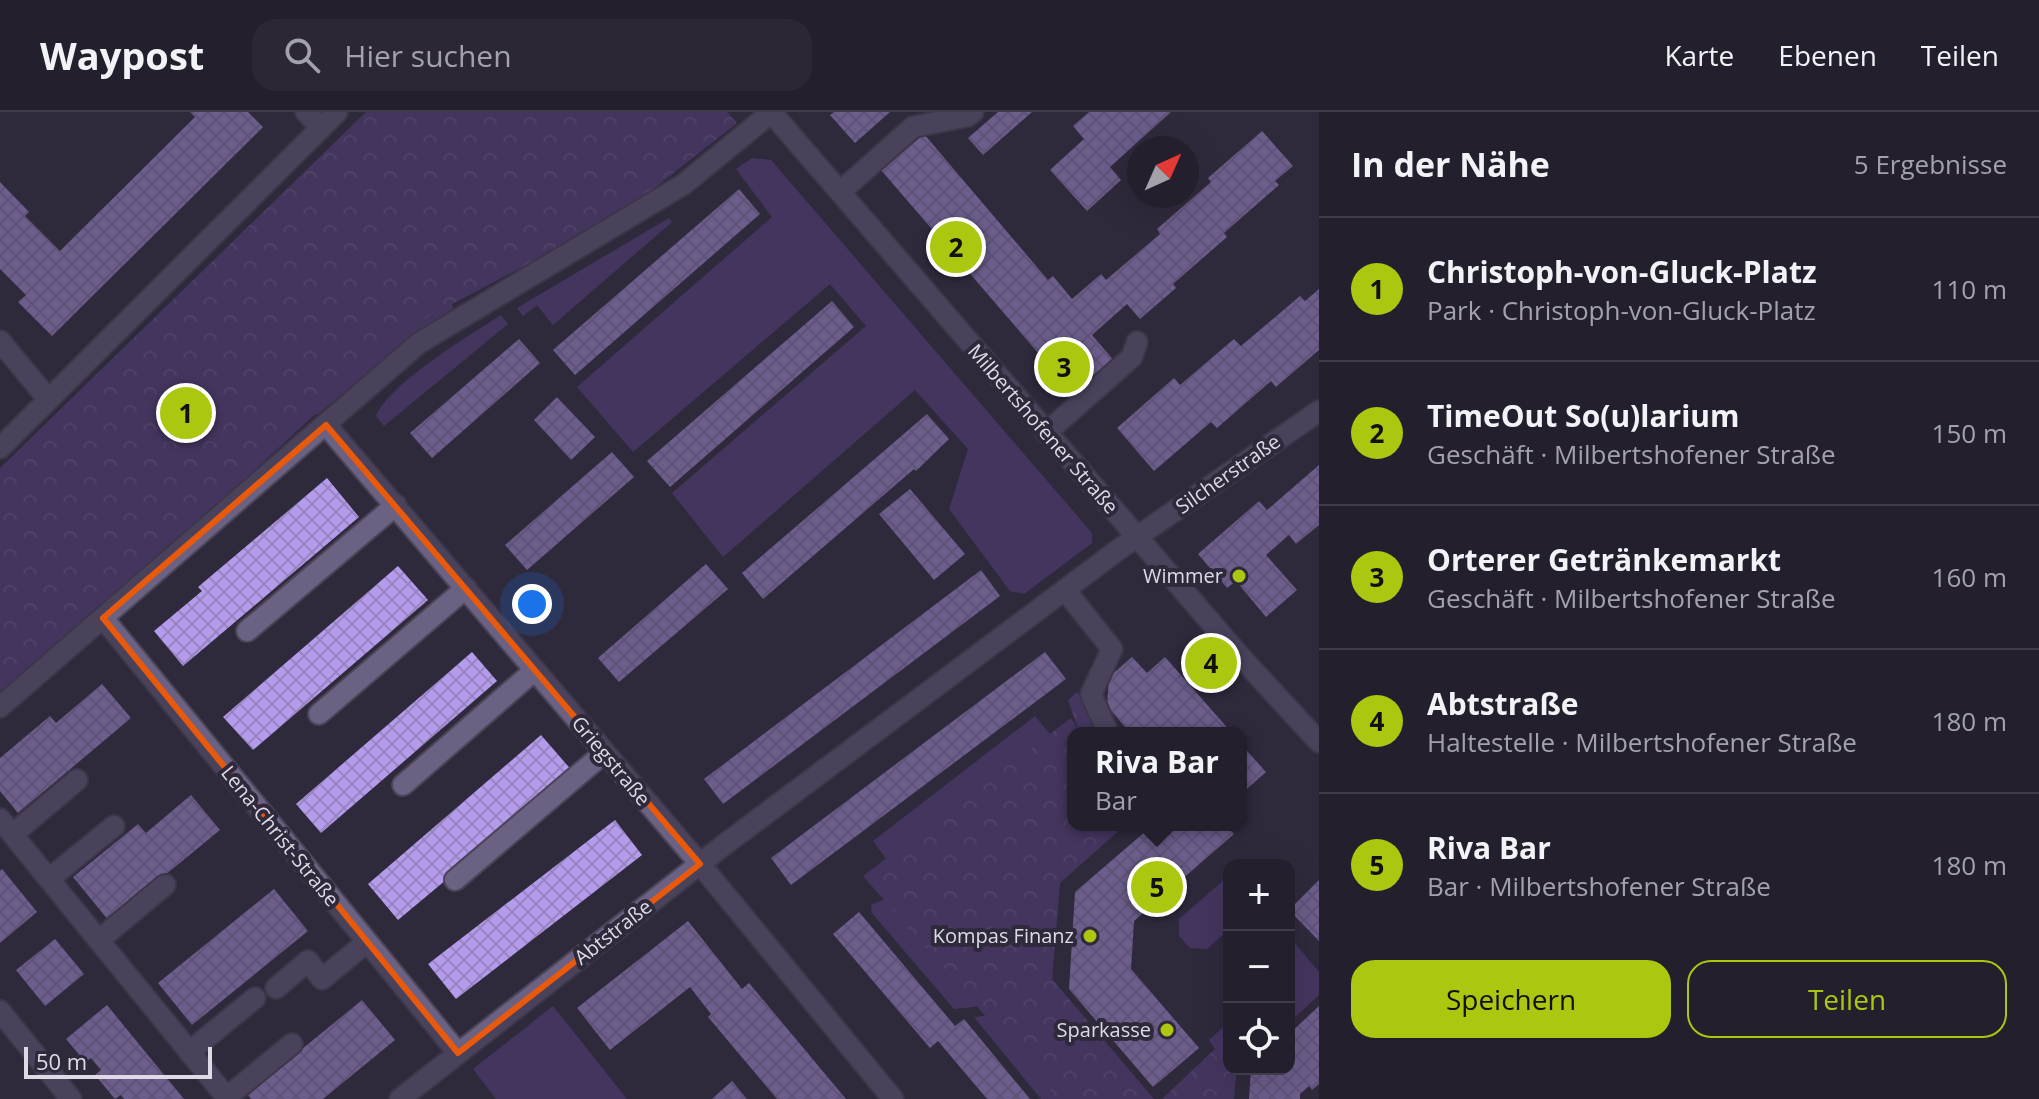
<!DOCTYPE html>
<html lang="de">
<meta charset="utf-8">
<style>
:root{--surface:#231f2d;--page:#2b2735;--text:#f1f3f6;--muted:#a3a2aa;--line:#403d49;--accent:#adc610}
body{margin:0;font-family:"Open Sans",sans-serif;background:var(--page);color:var(--text)}
.controls{position:absolute;right:24px;bottom:24px;display:grid;overflow:hidden;border-radius:16px;box-shadow:0 8px 32px #0002}
.controls button{width:72px;height:72px;display:grid;place-items:center;padding:0;border:0;border-bottom:2px solid var(--line);background:var(--surface);color:var(--text);font:40px sans-serif}
.compass{position:absolute;left:1127px;top:24px;width:72px;height:72px;border-radius:50%;background:var(--surface);box-shadow:0 8px 32px #0002;rotate:45deg}
.scale{position:absolute;left:24px;bottom:20px;width:188px;box-sizing:border-box;padding-left:8px;border:4px solid #dedbe7;border-top:0;font-size:22px;line-height:28px;white-space:nowrap;color:#dedbe7;-webkit-text-stroke:6px #2f293c;paint-order:stroke}
.you{position:absolute;left:532px;top:492px;width:28px;height:28px;margin:-20px;border:6px solid #fff;border-radius:50%;background:#1a73e8;box-shadow:0 0 0 12px #1a73e833}
.badge{display:grid;place-items:center;width:52px;height:52px;border-radius:50%;background:var(--accent);color:#111;font-size:26px;font-weight:700}
.pin{position:absolute;translate:-50% -50%;border:4px solid #fff;box-shadow:0 2px 8px #0006}
.popup{position:absolute;left:1067px;top:615px;width:180px;height:104px;box-sizing:border-box;display:grid;place-content:center;border-radius:16px;background:var(--surface);filter:drop-shadow(0 2px 6px #0005);font-size:26px;white-space:nowrap;color:var(--muted)}
.popup b{font-size:30px;color:var(--text)}
.popup::after{content:'';position:absolute;left:50%;top:100%;margin-left:-16px;border:16px solid transparent;border-top-color:var(--surface)}
.list{margin:0;padding:0;list-style:none}
h2{display:flex;justify-content:space-between;align-items:center;height:104px;margin:0;padding:0 32px;font-size:34px}
h2 small{font-size:26px;font-weight:400;color:var(--muted)}
.list li{display:grid;grid-template-columns:52px 1fr auto;gap:24px;align-items:center;box-sizing:border-box;height:144px;padding:0 32px;border-top:2px solid var(--line)}
.list b{display:block;font-size:30px;white-space:nowrap}
.list p{margin:0;font-size:26px;white-space:nowrap;color:var(--muted)}
.list em{font-size:26px;font-style:normal;color:var(--muted)}
.actions{display:flex;gap:16px;padding:24px 32px}
.actions a{flex:1;padding:18px 0;border:2px solid var(--accent);border-radius:24px;text-align:center;font-size:28px;color:var(--accent)}
.actions .main{background:var(--accent);color:#111}
.icon{flex:none;width:44px;height:44px;fill:none;stroke:currentColor;stroke-width:2;stroke-linecap:round;stroke-linejoin:round}
.map{position:relative;flex:none;width:1319px;height:987px;overflow:hidden}
header{display:flex;align-items:center;gap:48px;box-sizing:border-box;height:112px;padding:0 40px;background:var(--surface);border-bottom:2px solid var(--line)}
header strong{font-size:38px}
nav{display:flex;gap:44px;margin-inline-start:auto;font-size:28px}
.search{width:560px;height:72px;background:var(--page);display:flex;align-items:center;gap:20px;box-sizing:border-box;padding:0 28px;border-radius:24px;color:var(--muted);font-size:30px}
main{display:flex}
aside{flex:1;background:var(--surface)}
.map>svg:first-child{display:block}
</style>
<header>
<strong>Waypost</strong>
<div class="search"><svg class="icon" aria-label="search" viewBox="0 0 24 24"><circle cx="10" cy="10" r="6"/><path d="M15 15l6 6"/></svg>Hier suchen</div>
<nav><a>Karte</a><a>Ebenen</a><a>Teilen</a></nav>
</header>
<main>
<div class="map">
<svg width="1319" height="987" viewBox="0 0 1319 987">
<defs>
<pattern id="forest-crowns" width="20" height="18" patternUnits="userSpaceOnUse" patternTransform="scale(2)"><rect width="20" height="18" fill="#60468f"/><path d="M2 6a3 3 0 1 1 6 0M12 15a3 3 0 1 1 6 0" fill="none" stroke="#76609f"/></pattern>
<pattern id="park-crowns" width="20" height="18" patternUnits="userSpaceOnUse" patternTransform="scale(2)"><rect width="20" height="18" fill="#5d4488"/><path d="M2 6a3 3 0 1 1 6 0M12 15a3 3 0 1 1 6 0" fill="none" stroke="#745e99"/></pattern>
<pattern id="building-cross-hatch" width="8" height="8" patternUnits="userSpaceOnUse" patternTransform="scale(2)"><rect width="8" height="8" fill="#b59beb"/><path d="M0 0l8 8M0 8l8-8" fill="none" stroke="#9885c2"/></pattern>
</defs>
<rect width="100%" height="100%" fill="#2f293c"/>
<g fill="#5d4488">
<path d="M752,46L771,48L1092,421V431L1024,482L1010,479L949,397L968,337L915,278L723,445L672,381L866,214L830,172L633,340L577,275L772,105L736,57Z"/>
<path d="M669,106L672,110L553,213L537,193L523,204L517,196Z"/>
<path d="M440,171L454,196L419,218L317,303L304,287Z"/>
<path d="M501,203L508,212L384,314L376,304C390,271 470,223 501,203Z"/>
<path d="M1035,604L1059,633L1006,686L897,762L873,729Z"/>
<path d="M1225,767L1229,768V817L1207,837L1190,836L1179,824V807Z"/>
<path d="M885,787L1029,889L954,897L872,801L871,793Z"/>
<path d="M1289,824L1319,860V883L1289,911Z"/>
<path d="M553,894L627,987H496L473,957Z"/>
<path d="M1003,902L1069,987H1041L974,905Z"/>
</g>
<g fill="url(#forest-crowns)">
<path d="M1077,580L1104,619L1103,621H1073L1078,617L1068,588Z"/>
<path d="M1229,910V950L1222,956L1221,987H1162L1215,937L1209,928Z"/>
</g>
<g fill="url(#park-crowns)">
<path d="M366,0H727L737,11L619,104L422,208L322,296L0,592V356Z"/>
<path d="M1071,606L1080,621H1073V713H1125L1060,771L1052,867L1154,987H1058L863,764Z"/>
<path d="M1214,940L1236,964L1234,987H1163Z"/>
</g>
<g fill="url(#building-cross-hatch)">
<path d="M190,0H248L263,15L52,224L18,190L26,183L0,157V70L29,100L25,104L60,139L195,5Z"/>
<path d="M834,0H890L855,31L830,3Z"/>
<path d="M998,0H1032L983,43L968,26Z"/>
<path d="M1089,0H1171L1110,55L1121,68L1087,99L1050,58L1084,27L1073,14Z"/>
<path d="M1262,19L1293,54L1275,69L1279,73L1224,121L1227,125L1173,172L1176,176L1140,207L1127,192L1092,223L1116,251L1076,285L881,58L924,22L1048,168L1053,164L1072,187L1101,162L1106,168L1160,122L1157,117L1211,70L1208,66Z"/>
<path d="M739,77L760,102L575,263L553,238Z"/>
<path d="M1319,177V238L1276,275L1271,269L1217,316L1211,310L1154,359L1117,316L1174,266L1180,273L1234,227L1241,234L1300,184L1305,189Z"/>
<path d="M832,189L854,215L670,375L647,349Z"/>
<path d="M519,227L540,251L432,346L410,321Z"/>
<path d="M557,285L595,325L571,348L534,308Z"/>
<path d="M927,302L949,327L916,359L914,357L763,487L742,461Z"/>
<path d="M612,340L634,365L527,458L505,433Z"/>
<path d="M1319,353V413L1296,432L1289,423L1266,443L1297,478L1266,505L1236,469L1227,476L1198,442L1259,389L1267,398Z"/>
<path d="M327,366L359,405L183,554L154,519L202,479L198,475Z"/>
<path d="M910,377L965,442L934,468L879,402Z"/>
<path d="M706,452L728,477L619,570L598,546Z"/>
<path d="M398,454L428,488L253,638L223,605Z"/>
<path d="M981,458L1000,484L723,692L704,667Z"/>
<path d="M472,540L497,569L321,721L296,692Z"/>
<path d="M1045,540L1066,567L791,773L771,746Z"/>
<path d="M1132,545L1147,561L1165,545L1232,621H1130L1107,594L1109,565Z"/>
<path d="M102,572L131,606L18,701L0,679V646L50,604L56,611Z"/>
<path d="M541,623L574,661L398,808L368,772Z"/>
<path d="M1241,632L1266,660L1241,682Z"/>
<path d="M191,683L220,718L109,809L73,765L138,712L146,721Z"/>
<path d="M615,708L642,743L456,887L428,852Z"/>
<path d="M1153,713H1226L1234,722L1134,809L1131,857L1199,936L1153,975L1069,877L1075,780Z"/>
<path d="M2,757L37,800L0,831V759Z"/>
<path d="M1319,768V829L1289,798Z"/>
<path d="M274,777L308,819L192,913L158,871Z"/>
<path d="M859,800L955,914L964,907L1030,987H987L938,929L930,936L833,822Z"/>
<path d="M688,809L742,877L749,871L846,987H777L708,905L711,902L690,875L610,938L577,896Z"/>
<path d="M55,827L84,862L45,894L16,858Z"/>
<path d="M362,888L395,928L323,987H251L247,982Z"/>
<path d="M107,893L147,942L184,987H124L121,983L115,987L95,963L101,958L91,946L85,950L66,927Z"/>
<path d="M1319,894V972L1312,978L1309,974L1300,982V987H1249L1251,957H1289V922Z"/>
<path d="M732,969L747,987H712Z"/>
</g>
<g fill="none" stroke-linecap="round" stroke-linejoin="round">
<defs>
<g id="minor">
<path d="M306,0L321,16"/>
<path d="M771,0L1239,543L1319,630"/>
<path d="M840,80L913,15L968,4L973,0"/>
<path d="M0,229L48,287"/>
<path d="M326,313L700,752L893,987"/>
<path d="M1046,321L1132,245L1137,230"/>
<path d="M0,336L337,0"/>
<path d="M1065,478L1112,537L1091,582L1108,621"/>
<path d="M103,506L458,941"/>
<path d="M247,519L396,393"/>
<path d="M0,595L419,231L684,72L772,0"/>
<path d="M319,602L466,476"/>
<path d="M403,673L535,558"/>
<path d="M0,707L228,987"/>
<path d="M13,722L77,668"/>
<path d="M49,767L114,714"/>
<path d="M455,768L604,641"/>
<path d="M99,828L165,773"/>
<path d="M276,876L308,849L322,867L367,830"/>
<path d="M0,899L71,987"/>
<path d="M189,940L255,886"/>
<path d="M227,985L292,932"/>
<path d="M400,987L724,733L1118,438L1319,299"/>
</g>
</defs>
<use href="#minor" stroke="#4b4557" stroke-width="24"/>
<use href="#minor" stroke="#6b6182" stroke-width="20"/>
</g>
<path d="M0 0H1319V987H0ZM326,313L700,752L458,941L103,506Z" fill="#2f293c" fill-opacity=".55" fill-rule="evenodd"/>
<path fill="none" stroke="#e8590c" stroke-width="6" stroke-linejoin="round" d="M326,313L700,752L458,941L103,506Z"/>
<g fill="#adc610" stroke="#2f293c" stroke-width="3">
<circle cx="1239" cy="464" r="8"/>
<circle cx="1090" cy="824" r="8"/>
<circle cx="1167" cy="918" r="8"/>
</g>
<g text-anchor="middle" stroke-width="8" stroke-linejoin="round" paint-order="stroke">
<g font-size="20" fill="#dedbe7" stroke="#2f293c">
<text transform="translate(1043 317) rotate(49)" y="7">Milbertshofener Straße</text>
<text transform="translate(1228 362) rotate(-35)" y="7">Silcherstraße</text>
<text transform="translate(611 649) rotate(50)" y="7">Griegstraße</text>
<text transform="translate(280 724) rotate(51)" y="7">Lena-Christ-Straße</text>
<text transform="translate(613 820) rotate(-38)" y="7">Abtstraße</text>
</g>
<g font-size="20" fill="#dedbe7" stroke="#2f293c" text-anchor="end">
<text x="1223" y="471">Wimmer</text>
<text x="1074" y="831">Kompas Finanz</text>
<text x="1151" y="925">Sparkasse</text>
</g>
</g>
</svg>
<div class="controls">
<button>+</button>
<button>−</button>
<button><svg class="icon" aria-label="locate" viewBox="0 0 24 24"><circle cx="12" cy="12" r="6"/><path d="M12 2v4M12 18v4M2 12h4M18 12h4"/></svg></button>
</div>
<svg class="compass" viewBox="-18 -18 36 36"><path d="M0-13l5 13h-10z" fill="#e53935"/><path d="M0 13l5-13h-10z" fill="#a3a2aa"/></svg>
<div class="scale">50 m</div>
<div class="you"></div>
<div class="pin badge" style="left:186px;top:301px">1</div>
<div class="pin badge" style="left:956px;top:135px">2</div>
<div class="pin badge" style="left:1064px;top:255px">3</div>
<div class="pin badge" style="left:1211px;top:551px">4</div>
<div class="pin badge" style="left:1157px;top:775px">5</div>
<div class="popup"><b>Riva Bar</b>Bar</div>
</div>
<aside>
<h2>In der Nähe<small>5 Ergebnisse</small></h2>
<ul class="list">
<li><span class="badge">1</span><div><b>Christoph-von-Gluck-Platz</b><p>Park · Christoph-von-Gluck-Platz</p></div><em>110 m</em></li>
<li><span class="badge">2</span><div><b>TimeOut So(u)larium</b><p>Geschäft · Milbertshofener Straße</p></div><em>150 m</em></li>
<li><span class="badge">3</span><div><b>Orterer Getränkemarkt</b><p>Geschäft · Milbertshofener Straße</p></div><em>160 m</em></li>
<li><span class="badge">4</span><div><b>Abtstraße</b><p>Haltestelle · Milbertshofener Straße</p></div><em>180 m</em></li>
<li><span class="badge">5</span><div><b>Riva Bar</b><p>Bar · Milbertshofener Straße</p></div><em>180 m</em></li>
</ul>
<div class="actions"><a class="main">Speichern</a><a>Teilen</a></div>
</aside>
</main>
